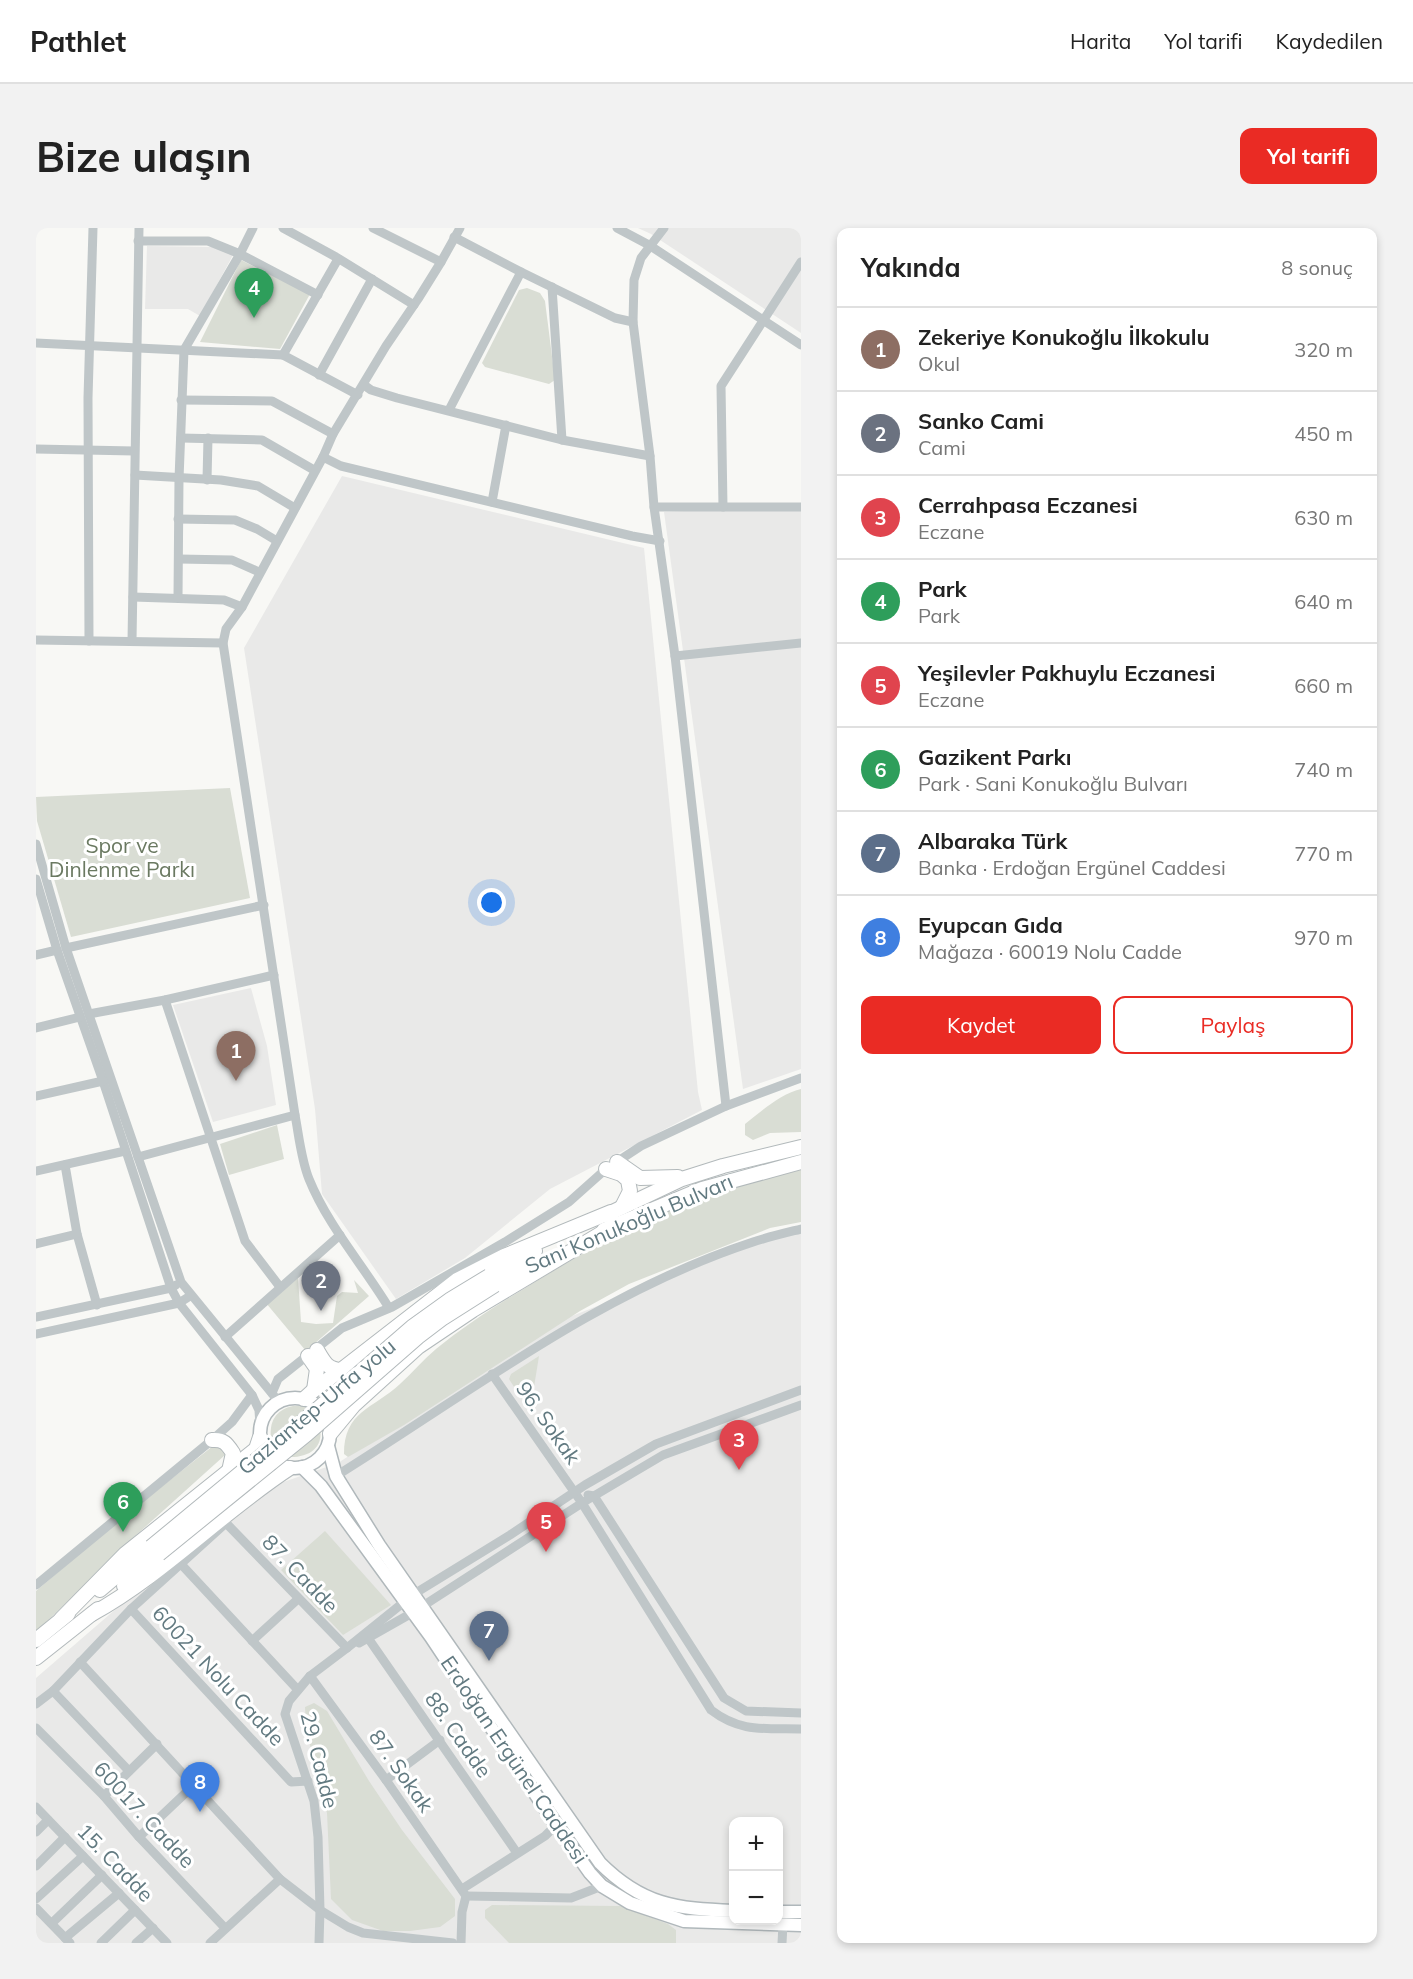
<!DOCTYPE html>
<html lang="tr">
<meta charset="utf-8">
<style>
:root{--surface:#fff;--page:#f2f2f2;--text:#222;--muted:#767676;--line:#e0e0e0;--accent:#ea2b24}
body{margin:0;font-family:Mulish,sans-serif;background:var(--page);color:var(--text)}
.controls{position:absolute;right:18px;bottom:18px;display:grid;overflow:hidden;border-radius:12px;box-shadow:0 3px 9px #0003}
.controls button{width:54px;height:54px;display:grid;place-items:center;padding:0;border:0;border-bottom:2px solid var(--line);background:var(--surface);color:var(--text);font:30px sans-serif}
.you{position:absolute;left:456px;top:675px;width:21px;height:21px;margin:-15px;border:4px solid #fff;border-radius:50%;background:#1a73e8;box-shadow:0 0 0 9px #1a73e833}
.badge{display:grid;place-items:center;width:39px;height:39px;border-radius:50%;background:var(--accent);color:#fff;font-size:20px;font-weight:700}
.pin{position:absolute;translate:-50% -50px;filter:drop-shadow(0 2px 3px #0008)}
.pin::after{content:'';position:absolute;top:32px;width:21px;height:18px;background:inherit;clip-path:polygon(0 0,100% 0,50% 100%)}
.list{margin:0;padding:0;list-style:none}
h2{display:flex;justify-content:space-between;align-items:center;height:78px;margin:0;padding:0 24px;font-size:26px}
h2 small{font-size:20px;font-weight:400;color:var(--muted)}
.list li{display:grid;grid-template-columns:39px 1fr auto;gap:18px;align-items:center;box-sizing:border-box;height:84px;padding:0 24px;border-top:2px solid var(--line)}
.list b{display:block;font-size:22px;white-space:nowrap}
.list p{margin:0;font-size:20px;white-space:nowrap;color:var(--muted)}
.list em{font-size:20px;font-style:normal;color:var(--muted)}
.actions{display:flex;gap:12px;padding:18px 24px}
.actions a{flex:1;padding:14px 0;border:2px solid var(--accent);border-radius:12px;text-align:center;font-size:21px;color:var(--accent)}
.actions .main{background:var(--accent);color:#fff}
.map{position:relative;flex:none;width:765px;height:1715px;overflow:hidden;border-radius:12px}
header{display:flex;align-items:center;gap:36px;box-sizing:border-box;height:84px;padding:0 30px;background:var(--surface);border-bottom:2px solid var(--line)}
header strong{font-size:28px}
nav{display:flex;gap:33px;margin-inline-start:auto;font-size:21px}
.intro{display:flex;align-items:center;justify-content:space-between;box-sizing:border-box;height:144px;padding:0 36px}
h1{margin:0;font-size:42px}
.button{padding:15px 27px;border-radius:12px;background:var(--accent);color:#fff;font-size:21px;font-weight:700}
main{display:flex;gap:36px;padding:0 36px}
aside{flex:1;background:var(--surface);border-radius:12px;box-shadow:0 3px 9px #0003}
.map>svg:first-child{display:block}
</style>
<header>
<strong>Pathlet</strong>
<nav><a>Harita</a><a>Yol tarifi</a><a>Kaydedilen</a></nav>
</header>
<div class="intro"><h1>Bize ulaşın</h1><a class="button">Yol tarifi</a></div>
<main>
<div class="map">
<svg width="765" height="1715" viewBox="0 0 765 1715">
<rect width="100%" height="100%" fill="#f8f8f5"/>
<g fill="#e9e9e8" fill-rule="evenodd">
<path d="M602,0H765V105L615,6Z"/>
<path d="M111,18L177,19L197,27L164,88L152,81H109Z"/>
<path d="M306,248L608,320L662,864L666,882L514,961L429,1030L360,1071L286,966L279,881L208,420Z"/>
<path d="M765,277V841L707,861L628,284Z"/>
<path d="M215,760L231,818L240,877L177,894L137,777Z"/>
<path d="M765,998V1715H0V1450L213,1266L302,1235L513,1097ZM698,1594H742V1692H698Z"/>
</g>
<g fill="#d9ddd4">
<path d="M205,32L274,66L244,121L164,114Z"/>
<path d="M491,60L504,65L509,73L519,152L513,156L449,139L446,135L483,62Z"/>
<path d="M194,560L214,670L35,709L1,593L0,569Z"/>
<path d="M765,861V904L734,905L717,912L709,907V896C726,883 744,866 765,861Z"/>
<path d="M241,897L248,931L193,947L184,916Z"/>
<path d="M765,942V994L734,1000L593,1056L544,1083L368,1197L312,1229L308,1226C308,1183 337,1181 364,1156C376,1145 387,1132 400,1121C427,1099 456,1080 486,1062C533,1032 583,1005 634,982C674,965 723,952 765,942Z"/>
<path d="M262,1050L265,1094L280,1096L297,1095L301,1068L306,1064L322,1065L318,1052L333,1068L270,1123L230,1075Z"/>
<path d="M503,1128L494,1184L473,1151L475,1146Z"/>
<path d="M257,1178H266L273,1181L235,1211C233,1194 239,1182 257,1178Z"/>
<path d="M284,1200C288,1221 271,1230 252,1229Z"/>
<path d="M182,1214L186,1217L189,1227L98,1309L0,1404V1363L76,1298Z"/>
<path d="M289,1303L355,1377L307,1407L245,1342Z"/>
<path d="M278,1475L291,1483L333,1553L366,1602L419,1671V1688L404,1699L374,1703H347L316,1692L295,1671L291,1585L270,1501L269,1479Z"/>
<path d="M456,1677L585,1678L632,1696L640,1702V1715H473L449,1690V1682Z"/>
</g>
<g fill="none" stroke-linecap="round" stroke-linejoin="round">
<defs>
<g id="major">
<circle cx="259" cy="1205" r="35"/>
<path d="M292,1218L300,1248L343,1317L564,1635C606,1677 640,1681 698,1683"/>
<path d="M266,1239L285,1258L395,1409L520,1597L554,1645L566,1658L594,1675L648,1693L765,1697"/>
<path d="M742,1684H765"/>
</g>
<g id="highway">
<path d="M581,934L604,950L642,949"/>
<path d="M570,941L585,946L592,952L594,963L586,979"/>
<path d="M570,987L646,951L687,938L765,919"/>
<path d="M568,1002L666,961L765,934"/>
<path d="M453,1048L499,1023"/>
<path d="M459,1057L496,1036"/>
<path d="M281,1122C288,1134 291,1141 305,1142"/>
<path d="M272,1128L281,1141L278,1162"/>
<path d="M268,1171L279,1161L305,1142L421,1052L468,1028L575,984"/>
<path d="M294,1206L318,1177L382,1119L437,1082L574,1000"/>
<path d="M176,1212C188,1211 191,1216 197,1225L193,1243"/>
<path d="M88,1358L123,1326"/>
<path d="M64,1362L115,1319"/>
<path d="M56,1386C128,1346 185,1285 254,1240"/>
<path d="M25,1391L89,1326L220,1221L224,1209"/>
<path d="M0,1412L32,1386"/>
<path d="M0,1430L62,1381"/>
</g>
</defs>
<use href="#major" stroke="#b0b8bb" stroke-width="15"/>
<use href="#highway" stroke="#b2b9bb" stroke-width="16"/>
<g stroke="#bfc6c8" stroke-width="9">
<path d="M247,0L300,29L378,77"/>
<path d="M337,0L405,34"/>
<path d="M581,0L613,17L765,117"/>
<path d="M628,0L605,30L598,52L597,94L614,228L618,279L639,428L690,878"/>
<path d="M418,9L485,44L579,90L597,94"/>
<path d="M102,13H172L204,26L282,67"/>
<path d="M516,59L526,212"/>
<path d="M0,115L247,127L322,167"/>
<path d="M247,127L302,31"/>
<path d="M283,147L336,51"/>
<path d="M328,157L335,162L361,170L526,212L614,228"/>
<path d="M145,172L236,173L297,206"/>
<path d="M413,182L485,44"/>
<path d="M145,210L226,212L278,242"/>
<path d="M0,221L98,223"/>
<path d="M287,229L305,238L596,308L624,313"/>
<path d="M99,247L185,252L222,258L259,280"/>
<path d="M171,252L172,210"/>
<path d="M456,274L470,197"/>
<path d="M618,279H765"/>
<path d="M687,279L685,158L765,34"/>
<path d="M142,291L199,292L221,301L241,313"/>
<path d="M143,331L196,332L223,344"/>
<path d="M97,369L188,372L206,379"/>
<path d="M142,370L143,251L148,122L204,26L217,0"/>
<path d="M0,412L187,415"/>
<path d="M53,413L52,170L57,0"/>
<path d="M96,413L103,0"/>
<path d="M639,428L765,415"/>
<path d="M0,616L30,720L145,1054L243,1174"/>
<path d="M0,651L21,722L67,853L135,1060L143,1075L216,1167L223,1182L224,1198"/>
<path d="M30,720L228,677"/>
<path d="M0,727L21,722"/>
<path d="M129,772L209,1013L244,1059"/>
<path d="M53,786L129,772L238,747"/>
<path d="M0,800L44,789"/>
<path d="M0,868L67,853"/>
<path d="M102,929L259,887"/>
<path d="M29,937L41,1006L61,1077"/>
<path d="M0,943L89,923"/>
<path d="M0,1016L41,1006"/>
<path d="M353,1080C327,1037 292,998 273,951C265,931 263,908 259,887L187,415L190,401L206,379L287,229L297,206L350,118L382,71L405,34L424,0"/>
<path d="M0,1089L135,1060L140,1057"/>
<path d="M0,1106L143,1075L154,1068"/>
<path d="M189,1109L304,1007"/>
<path d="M456,1146L546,1275L675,1482C705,1505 729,1500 765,1501"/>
<path d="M236,1165L242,1151L306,1100L356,1079L469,1014L533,974L570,941L605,918L690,878L765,850"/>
<path d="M300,1248C435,1164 564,1064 717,1014C732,1009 749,1005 765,1001"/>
<path d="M552,1267L558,1268L688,1470L710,1483L765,1485"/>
<path d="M144,1335L262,1462"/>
<path d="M0,1357L176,1212L196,1194L216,1167"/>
<path d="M95,1381L255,1554L272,1553"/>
<path d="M332,1410L481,1625"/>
<path d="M216,1413L262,1371"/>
<path d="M323,1415L376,1385L546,1275L627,1227L765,1177"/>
<path d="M44,1434L244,1651L284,1682L312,1699L327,1705L417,1715"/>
<path d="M274,1448L350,1552L430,1668L426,1684L425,1715"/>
<path d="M17,1463L93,1543"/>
<path d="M0,1476L17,1463L95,1381L190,1295L311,1420"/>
<path d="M0,1500L68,1568L103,1609L189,1700"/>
<path d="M350,1552L404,1512"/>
<path d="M68,1568L121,1516"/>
<path d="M0,1579L131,1715"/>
<path d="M0,1604L12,1592"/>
<path d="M103,1609L158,1557"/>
<path d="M0,1638L29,1609"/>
<path d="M426,1661L509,1608L520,1597"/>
<path d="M430,1668L535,1670L566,1658"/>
<path d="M0,1671L47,1628"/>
<path d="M0,1680L34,1715"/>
<path d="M16,1695L66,1647"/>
<path d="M29,1710L83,1665"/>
<path d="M65,1715L99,1682"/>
<path d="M100,1715L117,1700"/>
<path d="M174,1715L244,1651"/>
<path d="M283,1715L284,1682L282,1609L278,1573L249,1486L253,1473L274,1448L311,1420L378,1366L474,1307L549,1257L620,1216L765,1162"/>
<path d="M746,1715L747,1697"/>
</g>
<use href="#major" stroke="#fff" stroke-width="12"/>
<use href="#highway" stroke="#fff" stroke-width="14"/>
<defs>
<g id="highway-bridge">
<path d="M115,1319L278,1184L376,1099L415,1071L453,1048"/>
<path d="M123,1326L271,1206L382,1109L407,1090L459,1057"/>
</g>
</defs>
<use href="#highway-bridge" stroke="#b2b9bb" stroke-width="16" stroke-linecap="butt"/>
<use href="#highway-bridge" stroke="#fff" stroke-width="14"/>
</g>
<g text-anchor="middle" stroke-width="6" stroke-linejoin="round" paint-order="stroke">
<g font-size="21" fill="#6a7961" stroke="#fff">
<text x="86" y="625">Spor ve<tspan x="86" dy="24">Dinlenme Parkı</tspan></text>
</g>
<g font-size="21" fill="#627a81" stroke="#fff">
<text transform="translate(593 996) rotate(-23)" y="7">Sani Konukoğlu Bulvarı</text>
<text transform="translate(281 1179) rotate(-40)" y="7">Gaziantep-Urfa yolu</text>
<text transform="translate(512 1195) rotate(55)" y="7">96. Sokak</text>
<text transform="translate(264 1346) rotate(46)" y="7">87. Cadde</text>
<text transform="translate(182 1448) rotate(47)" y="7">60021 Nolu Cadde</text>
<text transform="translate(422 1507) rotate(55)" y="7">88. Cadde</text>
<text transform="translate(283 1532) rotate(76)" y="7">29. Cadde</text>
<text transform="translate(478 1532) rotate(56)" y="7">Erdoğan Ergünel Caddesi</text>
<text transform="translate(365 1543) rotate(55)" y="7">87. Sokak</text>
<text transform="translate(108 1587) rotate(47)" y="7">60017. Cadde</text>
<text transform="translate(79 1635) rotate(46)" y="7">15. Cadde</text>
</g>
</g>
</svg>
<div class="controls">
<button>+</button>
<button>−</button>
</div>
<div class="you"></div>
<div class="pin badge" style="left:200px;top:853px;background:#8d6e63">1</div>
<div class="pin badge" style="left:285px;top:1083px;background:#6b7280">2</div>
<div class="pin badge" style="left:703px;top:1242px;background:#e0444e">3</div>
<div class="pin badge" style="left:218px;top:90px;background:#2e9e5b">4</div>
<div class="pin badge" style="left:510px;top:1324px;background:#e0444e">5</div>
<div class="pin badge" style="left:87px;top:1304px;background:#2e9e5b">6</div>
<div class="pin badge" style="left:453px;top:1433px;background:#5c6f8a">7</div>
<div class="pin badge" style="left:164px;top:1584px;background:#3f7fe0">8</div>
</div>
<aside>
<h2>Yakında<small>8 sonuç</small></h2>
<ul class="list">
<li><span class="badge" style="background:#8d6e63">1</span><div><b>Zekeriye Konukoğlu İlkokulu</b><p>Okul</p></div><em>320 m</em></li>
<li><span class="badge" style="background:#6b7280">2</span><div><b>Sanko Cami</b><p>Cami</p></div><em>450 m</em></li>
<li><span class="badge" style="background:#e0444e">3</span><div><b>Cerrahpasa Eczanesi</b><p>Eczane</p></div><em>630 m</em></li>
<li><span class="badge" style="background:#2e9e5b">4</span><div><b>Park</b><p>Park</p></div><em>640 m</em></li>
<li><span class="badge" style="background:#e0444e">5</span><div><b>Yeşilevler Pakhuylu Eczanesi</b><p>Eczane</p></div><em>660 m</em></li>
<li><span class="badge" style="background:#2e9e5b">6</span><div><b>Gazikent Parkı</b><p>Park · Sani Konukoğlu Bulvarı</p></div><em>740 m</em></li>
<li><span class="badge" style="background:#5c6f8a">7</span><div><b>Albaraka Türk</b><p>Banka · Erdoğan Ergünel Caddesi</p></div><em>770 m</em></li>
<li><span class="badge" style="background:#3f7fe0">8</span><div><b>Eyupcan Gıda</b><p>Mağaza · 60019 Nolu Cadde</p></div><em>970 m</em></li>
</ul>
<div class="actions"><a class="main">Kaydet</a><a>Paylaş</a></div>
</aside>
</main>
